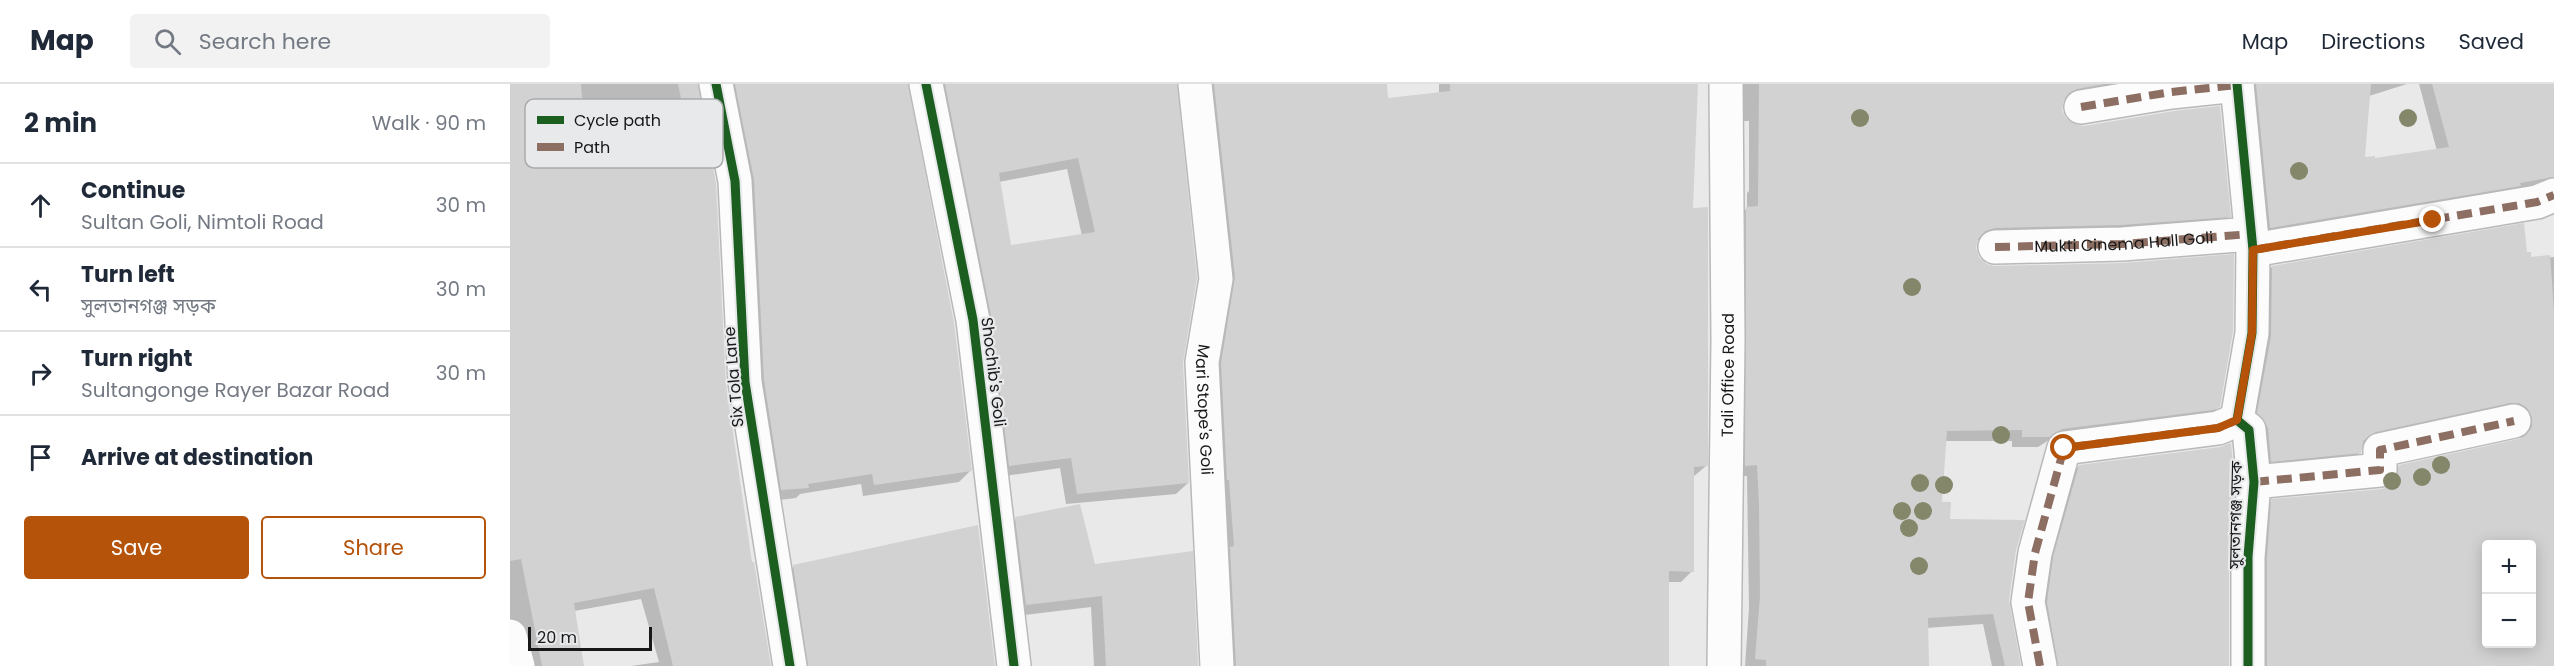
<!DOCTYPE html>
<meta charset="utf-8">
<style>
:root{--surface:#fff;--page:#f2f2f3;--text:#1f2937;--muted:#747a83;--line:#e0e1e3;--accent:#b45309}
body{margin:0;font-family:Poppins,"Noto Sans Bengali",sans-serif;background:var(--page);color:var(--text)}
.controls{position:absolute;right:18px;bottom:18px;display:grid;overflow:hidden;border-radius:6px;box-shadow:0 3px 15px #0003}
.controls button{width:54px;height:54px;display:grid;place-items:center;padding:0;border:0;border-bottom:2px solid var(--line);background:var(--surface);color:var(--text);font:30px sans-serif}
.scale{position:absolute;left:18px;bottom:15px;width:124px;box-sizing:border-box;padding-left:6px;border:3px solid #181819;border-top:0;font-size:16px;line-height:21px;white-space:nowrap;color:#181819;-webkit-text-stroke:4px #e8e9eb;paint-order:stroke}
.stop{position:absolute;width:18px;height:18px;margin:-14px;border:4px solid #b45309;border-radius:50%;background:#fff}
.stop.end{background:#b45309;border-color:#fff;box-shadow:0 2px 6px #0008}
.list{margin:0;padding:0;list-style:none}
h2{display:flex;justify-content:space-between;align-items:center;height:78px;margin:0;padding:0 24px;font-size:26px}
h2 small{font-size:20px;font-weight:400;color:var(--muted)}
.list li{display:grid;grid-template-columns:39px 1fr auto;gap:18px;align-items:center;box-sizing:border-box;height:84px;padding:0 24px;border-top:2px solid var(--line)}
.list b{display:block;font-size:22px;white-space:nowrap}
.list p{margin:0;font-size:20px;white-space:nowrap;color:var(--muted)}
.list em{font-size:20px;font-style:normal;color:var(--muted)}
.actions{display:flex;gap:12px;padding:18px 24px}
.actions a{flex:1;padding:14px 0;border:2px solid var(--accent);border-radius:6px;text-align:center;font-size:21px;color:var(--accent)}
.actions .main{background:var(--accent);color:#fff}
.icon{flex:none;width:33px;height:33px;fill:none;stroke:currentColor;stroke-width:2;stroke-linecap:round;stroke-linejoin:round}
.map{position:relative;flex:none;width:2044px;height:582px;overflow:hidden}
header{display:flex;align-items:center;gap:36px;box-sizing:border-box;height:84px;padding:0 30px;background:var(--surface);border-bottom:2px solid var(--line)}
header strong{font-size:28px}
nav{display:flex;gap:33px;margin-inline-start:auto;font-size:21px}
.search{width:420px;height:54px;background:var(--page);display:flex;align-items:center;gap:15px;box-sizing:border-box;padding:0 21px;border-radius:6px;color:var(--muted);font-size:22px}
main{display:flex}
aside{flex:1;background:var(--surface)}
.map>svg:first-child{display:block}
</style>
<header>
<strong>Map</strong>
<div class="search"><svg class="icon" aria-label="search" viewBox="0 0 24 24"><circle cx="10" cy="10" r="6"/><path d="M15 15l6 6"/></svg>Search here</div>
<nav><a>Map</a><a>Directions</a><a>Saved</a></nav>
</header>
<main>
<aside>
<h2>2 min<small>Walk · 90 m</small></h2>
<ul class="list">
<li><svg class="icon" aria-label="ahead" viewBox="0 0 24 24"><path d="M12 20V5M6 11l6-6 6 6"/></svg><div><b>Continue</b><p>Sultan Goli, Nimtoli Road</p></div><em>30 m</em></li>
<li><svg class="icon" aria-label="left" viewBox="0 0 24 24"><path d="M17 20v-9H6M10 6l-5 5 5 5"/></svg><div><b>Turn left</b><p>সুলতানগঞ্জ সড়ক</p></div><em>30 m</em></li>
<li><svg class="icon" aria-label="right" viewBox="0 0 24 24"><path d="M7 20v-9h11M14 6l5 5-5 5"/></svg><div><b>Turn right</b><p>Sultangonge Rayer Bazar Road</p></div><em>30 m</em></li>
<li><svg class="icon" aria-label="arrive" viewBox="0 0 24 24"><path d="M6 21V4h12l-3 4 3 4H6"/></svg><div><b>Arrive at destination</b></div></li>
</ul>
<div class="actions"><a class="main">Save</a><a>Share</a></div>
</aside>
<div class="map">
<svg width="2044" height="582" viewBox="0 0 2044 582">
<rect width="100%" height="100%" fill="#e9e9ea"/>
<g fill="#0003" fill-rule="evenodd">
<path d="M0,0H186L215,301L241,480L259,582H121L149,578L131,515L64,527L72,582H13L0,549Z"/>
<path d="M210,0H396L460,387L449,398L353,412L351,400L290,410L286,414L260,417Z"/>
<path d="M420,0H665L672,279L678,399L666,410L556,420L550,384L488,393ZM557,85L572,152L500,163L489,98Z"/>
<path d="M689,0H875L877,16L929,10V0H1187L1181,125L1196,382L1183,393L1182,487L1171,498H1158V582H715Z"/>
<path d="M1231,0H1655L1556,15L1552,16L1551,26L1556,36L1719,132L1709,143L1466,156L1465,164L1468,174L1476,181L1709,322L1698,333L1691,336L1539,356L1528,363H1502V357H1435L1431,419L1438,436L1505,466L1498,521L1509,582H1482L1473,540L1416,544L1417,582H1235L1239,524L1237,392H1225L1226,135L1237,124V109L1239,107V37H1233Z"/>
<path d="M1732,0H1897L1859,12L1854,75H1864L1927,67L1909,0H2044V101L1749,154Z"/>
<path d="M2016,170L2020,175L2044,173V582H1747L1751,427L1762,417L1877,405L1879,393L1890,382L2011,355L2012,345L1988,329L1854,358L1850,368L1839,379L1751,388L1737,340L1751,194L1762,183ZM1976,460H2022V560H1976Z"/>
<path d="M1569,382L1718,473V582H1537L1527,529L1558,393Z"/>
<path d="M506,435L584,481L687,582H584L581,523L505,532L495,446Z"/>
<path d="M284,482L484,582H286L272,494Z"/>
</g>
<g fill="#d3d2d3" fill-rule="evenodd">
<path d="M0,0H71L74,37L172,19L168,0H188L206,99L216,301L242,478H244L261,582H163L144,504L64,519L74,582H32L11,475L0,477Z"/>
<path d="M225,0H398L444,239L462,387L364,401L362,390L298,400L299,404L271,406L254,296L244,96Z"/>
<path d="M435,0H667L687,194L673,279L679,399L567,410L561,374L499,382L481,232ZM568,74L585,148L501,161L489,89Z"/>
<path d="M704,0H877L878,14L940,7V0H1188L1183,124L1198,123V382L1184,383V488L1159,487V582H726L720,463L724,462L719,396H717L711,279L725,193Z"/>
<path d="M1249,0H1595L1567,5L1559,9L1554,16L1552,26L1556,34L1564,40L1574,42L1664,27L1710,22L1721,133L1611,141L1485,144L1475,147L1468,155L1466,164L1469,173L1477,180L1485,182L1613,179L1724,170L1723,247L1710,323L1703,326L1552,345L1540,353H1512V346L1437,347L1432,418H1441L1440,435L1515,436L1506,466L1499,516L1511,582H1495L1483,530L1418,534L1419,582H1256V576L1245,575L1250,512L1249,421L1247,381L1235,382L1236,123L1248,122Z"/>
<path d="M1746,0H1861L1855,73L1865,72V74L1939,63L1922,0H2044V93L2010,99L2011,102L1760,144Z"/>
<path d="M2014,139L2017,168H2021V173L2040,171L2042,198L2044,229V582H1757V474L1761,415L1872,405L1880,402L1886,395L1889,381L2009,355L2016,351L2022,343V334L2017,324L2009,319H2000L1866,348L1853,357L1851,369L1761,378L1758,344L1747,329L1761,252L1762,182ZM1977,460H2022V560H1977Z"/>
<path d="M1721,359L1725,398L1719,473V582H1548L1537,518L1543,473L1569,381L1710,363Z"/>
<path d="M570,420L585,480L683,467L688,582H596L592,512L516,521L505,433Z"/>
<path d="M468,441L485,582H298L283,481Z"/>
</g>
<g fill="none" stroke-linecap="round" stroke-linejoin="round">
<defs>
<g id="minor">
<path d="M206,0L225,97L235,298L280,582"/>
<path d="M416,0L463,236L504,582"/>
<path id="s1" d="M685,0L706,195L692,278L707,582"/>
<path d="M1727,0L1743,166L1742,249L1727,336L1739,346L1744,398L1738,473V582"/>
<path d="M1571,23L1661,8L1727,1"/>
<path id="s2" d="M1485,163L1612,160L1741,150"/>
<path d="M1743,166L2027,118L2044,111"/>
<path d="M1744,398L1870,386V366L2004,337"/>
<path d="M0,552L8,582"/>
<path id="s3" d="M1214,582L1218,256L1216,0"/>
<path d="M1530,582L1518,518L1525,469L1554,364L1708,344L1727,336"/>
</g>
</defs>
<use href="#minor" stroke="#b9b9b9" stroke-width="36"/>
<use href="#minor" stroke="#fcfcfc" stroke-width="33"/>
<g stroke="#8d6e63" stroke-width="8" stroke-dasharray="15 8" stroke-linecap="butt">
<path d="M1571,23L1661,8L1727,1"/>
<path d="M1485,163L1612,160L1741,150"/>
<path d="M1743,166L2027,118L2044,111"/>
<path d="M1744,398L1870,386V366L2004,337"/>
<path d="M1530,582L1518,518L1525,469L1554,364L1708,344L1727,336"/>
</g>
<defs>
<g id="cycleway">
<path d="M206,0L225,97L235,298L280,582"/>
<path d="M416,0L463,236L504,582"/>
<path d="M1727,0L1743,166L1742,249L1727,336L1739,346L1744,398L1738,473V582"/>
</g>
</defs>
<use href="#cycleway" stroke="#e8e9eb" stroke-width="13"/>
<use href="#cycleway" stroke="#1b5e20" stroke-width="9"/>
</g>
<g fill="#84876a">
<circle cx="1350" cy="34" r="9"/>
<circle cx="1898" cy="34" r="9"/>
<circle cx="1789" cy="87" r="9"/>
<circle cx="1402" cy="203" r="9"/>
<circle cx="1491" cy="351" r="9"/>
<circle cx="1931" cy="381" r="9"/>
<circle cx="1912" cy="393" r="9"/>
<circle cx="1882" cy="397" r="9"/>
<circle cx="1410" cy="399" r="9"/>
<circle cx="1434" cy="401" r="9"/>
<circle cx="1392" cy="427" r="9"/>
<circle cx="1413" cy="427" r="9"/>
<circle cx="1399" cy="444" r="9"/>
<circle cx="1409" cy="482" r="9"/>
</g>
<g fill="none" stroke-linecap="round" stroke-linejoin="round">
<path stroke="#b45309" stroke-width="8" d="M1554,364L1708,344L1727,336L1742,249L1743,166L1923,136"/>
</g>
<g text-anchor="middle" stroke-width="4.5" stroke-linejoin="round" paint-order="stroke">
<g font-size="16" fill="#181819" stroke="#e8e9eb">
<text dy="6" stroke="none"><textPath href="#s2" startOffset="129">Mukti Cinema Hall Goli</textPath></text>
<text transform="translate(484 288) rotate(83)" y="6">Shochib's Goli</text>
<text dy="6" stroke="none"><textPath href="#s3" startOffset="291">Tali Office Road</textPath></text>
<text transform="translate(223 293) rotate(-95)" y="6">Six Tola Lane</text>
<text dy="6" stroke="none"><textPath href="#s1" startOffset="328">Mari Stope's Goli</textPath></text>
<text transform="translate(1725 431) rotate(-89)" y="6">সুলতানগঞ্জ সড়ক</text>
</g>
</g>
<rect x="15" y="15" width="198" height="69" rx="9" fill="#e8e9eb" stroke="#aaaaac" stroke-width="1.5"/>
<rect x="27" y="32" width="27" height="8" fill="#1b5e20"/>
<rect x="27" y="59" width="27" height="8" fill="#8d6e63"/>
<g font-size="16" fill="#181819">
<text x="64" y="42">Cycle path</text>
<text x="64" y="69">Path</text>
</g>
</svg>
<div class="controls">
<button>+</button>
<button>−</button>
</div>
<div class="scale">20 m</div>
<div class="stop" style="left:1554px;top:364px"></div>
<div class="stop end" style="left:1923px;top:136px"></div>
</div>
</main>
